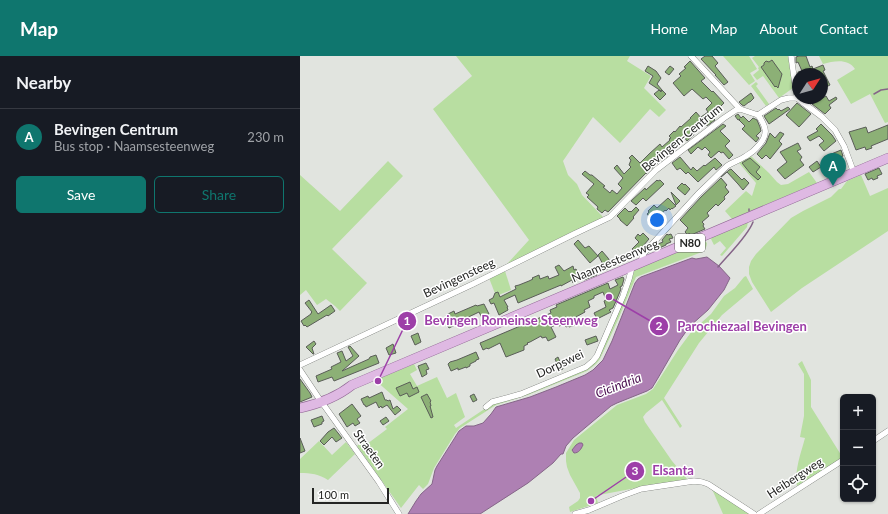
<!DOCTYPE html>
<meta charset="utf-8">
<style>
:root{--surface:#171b24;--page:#20242c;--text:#f1f3f6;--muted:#9ea1a6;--line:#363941;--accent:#0f766e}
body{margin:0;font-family:Lato,sans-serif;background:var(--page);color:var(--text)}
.controls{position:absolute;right:12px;bottom:12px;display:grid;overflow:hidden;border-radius:6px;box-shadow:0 1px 3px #0004}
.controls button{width:36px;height:36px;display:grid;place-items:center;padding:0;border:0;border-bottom:1px solid var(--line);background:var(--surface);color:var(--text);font:20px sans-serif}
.compass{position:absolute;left:492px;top:12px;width:36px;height:36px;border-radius:50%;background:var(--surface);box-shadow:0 1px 3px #0004;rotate:54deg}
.scale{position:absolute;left:12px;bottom:10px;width:77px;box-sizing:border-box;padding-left:4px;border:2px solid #242523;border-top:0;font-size:11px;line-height:14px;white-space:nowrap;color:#242523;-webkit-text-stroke:3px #fff;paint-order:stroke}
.you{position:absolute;left:357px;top:164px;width:14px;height:14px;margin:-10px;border:3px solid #fff;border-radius:50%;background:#1a73e8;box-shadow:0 0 0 6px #1a73e833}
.badge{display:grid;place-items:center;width:26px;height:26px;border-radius:50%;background:var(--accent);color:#fff;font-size:13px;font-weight:700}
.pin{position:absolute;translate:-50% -33px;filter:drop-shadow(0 1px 2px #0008)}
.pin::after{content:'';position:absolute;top:21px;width:14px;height:12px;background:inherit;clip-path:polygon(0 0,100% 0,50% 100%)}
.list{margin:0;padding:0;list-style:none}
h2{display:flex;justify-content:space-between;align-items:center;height:52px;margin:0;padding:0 16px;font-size:17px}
h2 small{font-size:13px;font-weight:400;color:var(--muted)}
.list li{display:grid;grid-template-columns:26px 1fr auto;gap:12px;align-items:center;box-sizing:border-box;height:56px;padding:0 16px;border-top:1px solid var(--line)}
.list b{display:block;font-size:15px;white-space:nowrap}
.list p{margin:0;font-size:13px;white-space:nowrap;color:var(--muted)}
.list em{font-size:13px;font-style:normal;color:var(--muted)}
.actions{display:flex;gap:8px;padding:12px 16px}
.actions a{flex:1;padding:9px 0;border:1px solid var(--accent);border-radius:6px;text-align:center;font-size:14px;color:var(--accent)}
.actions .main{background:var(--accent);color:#fff}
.icon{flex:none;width:22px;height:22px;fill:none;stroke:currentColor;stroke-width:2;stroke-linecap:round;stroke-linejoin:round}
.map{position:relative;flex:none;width:588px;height:458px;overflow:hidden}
header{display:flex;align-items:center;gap:24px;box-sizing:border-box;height:56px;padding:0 20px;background:var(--accent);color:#fff}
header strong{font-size:19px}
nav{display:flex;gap:22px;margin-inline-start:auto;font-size:14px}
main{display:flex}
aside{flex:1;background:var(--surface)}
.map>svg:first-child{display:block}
</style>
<header>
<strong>Map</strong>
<nav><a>Home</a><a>Map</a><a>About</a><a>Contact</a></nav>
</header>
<main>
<aside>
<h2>Nearby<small></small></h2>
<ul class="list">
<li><span class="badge">A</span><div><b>Bevingen Centrum</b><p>Bus stop · Naamsesteenweg</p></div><em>230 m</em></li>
</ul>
<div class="actions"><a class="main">Save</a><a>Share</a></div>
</aside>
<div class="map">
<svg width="588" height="458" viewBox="0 0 588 458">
<rect width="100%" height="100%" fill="#e1e4df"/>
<g fill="#b8dea1">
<path d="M156,0H330L327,5L351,20L344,32L366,54L359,61L350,53L320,87L293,61L263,105L268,119L277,128L282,139L304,162L272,176L207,208L229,184L133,53L172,20Z"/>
<path d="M423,0H449L457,13L450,17L455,25L449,29Z"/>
<path d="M455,0H488L493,32L479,42L463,20L457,24L453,19L459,14L458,12L459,11L452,2Z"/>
<path d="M519,0H588V66L585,67L570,38L551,48L537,24L555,13C548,2 534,5 523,8Z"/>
<path d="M456,26L458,28L456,30L469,48L466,50L451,30Z"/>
<path d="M451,100L469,117L477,126L481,129L488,128L509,116L517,127L432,163L425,155L446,135L452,140L456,127L439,107Z"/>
<path d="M88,105L103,120L32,193L67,227L40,255L35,250L26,243L17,249L6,234L0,239V119L40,155Z"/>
<path d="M561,119L570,140L588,132V175L502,232L471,256L452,226L449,218V211L451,205L456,198L491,162L503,155L531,141L539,133H541L547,125Z"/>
<path d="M448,166L447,171L422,200L420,199L426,192L420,185L414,189L411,183L412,181Z"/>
<path d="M405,185L407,187C407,191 405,193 402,196L336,221L317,266L300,303L296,308L287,315L228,339L196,349L160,372L155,378L134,412L128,428L123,433L119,429L101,452L57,390L64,384L67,388L87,373L85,371L108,353L75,324L114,308L117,314L110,318L117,330L137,321L147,342L156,337L165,361L154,369L156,372L195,346L291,309L315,263L333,219L334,214Z"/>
<path d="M205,215L211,234L196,240L189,222Z"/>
<path d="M446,220L453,233L422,259L399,287L364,342L382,370L380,372L362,344L346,357L343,361L345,366L372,405L388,424L368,427L342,430L336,432L299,439L296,440L298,447L270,456L269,451L278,445L280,442V437L270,419L267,411L266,405V397L274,384L317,349L346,338L353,333L378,294L392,275L411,258L424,240L435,232L444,221Z"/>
<path d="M502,305L511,324V351L543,402L497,430C494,415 501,397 505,382L500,381L504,360V318L498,308Z"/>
<path d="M19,385L32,399L46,386L55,398L28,424C19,418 11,417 0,417V403Z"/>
<path d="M412,433L451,458H423Z"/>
</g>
<g fill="#ae80b3" stroke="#856588">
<path d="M407,201L419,210L430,222L424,234L408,254L390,270L380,284L358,322L352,332L347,335L317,347L311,350L273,382L266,390L263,398H261L253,407L228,427L180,458H108L116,445L121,438L132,428L135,414L137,410L159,375L166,370H174L183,367L191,358L196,351L230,341L256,331L285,319L293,314L303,304L312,285L335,227L338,223L341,221L392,202L396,203Z"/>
<path d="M279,387H282L283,389C281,393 279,397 274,397L272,394L276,389Z"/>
</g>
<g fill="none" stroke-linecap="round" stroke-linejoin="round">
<g stroke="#856588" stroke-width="1.5">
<path d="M574,38L581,34L588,33"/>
<path d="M449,153V155"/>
<path d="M418,211C428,199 448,180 453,166"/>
</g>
</g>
<g fill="#8cb076" stroke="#5a5d58">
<path d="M405,0H412L418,7L415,10L428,26L424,29L415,19H416L401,3Z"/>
<path d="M499,0H506L510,11L512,10L513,13L523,9L525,14L523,15L530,29L522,33V18H498V16L502,15L498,6L496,7V1Z"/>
<path d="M472,4L482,18L478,32L476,30L475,31L461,11L464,9V7L466,5L469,6Z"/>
<path d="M390,5L405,22L401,25L412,36L413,35L424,47L411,60L415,64L407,70L401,61L408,56L406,53L412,47L406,41L403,43L392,33L384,40L373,27L381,20L379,18L386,12L384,11Z"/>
<path d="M348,10L356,15L361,22L357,28L362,34L361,35L349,27L353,20L345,15Z"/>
<path d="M370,10L374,13L369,19L365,16Z"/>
<path d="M359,34L361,36L362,34L366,38L360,44L354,38Z"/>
<path d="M451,37L454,42L450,46H449L444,50L442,49L439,46Z"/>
<path d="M526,40L529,45L536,41L537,43L529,49L531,52L525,58L512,48Z"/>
<path d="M497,47L511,58L499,71L486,59Z"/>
<path d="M488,51L490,53L469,68L464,60L476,52L478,54L479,53L481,55Z"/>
<path d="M396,56L402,63L391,75L394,79L387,85L384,81L366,98L368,100L364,103L363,102L346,118V117L308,156L305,154L302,157L297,153L298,151L287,141L289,139L286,137L294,128L282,118L285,115L290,119H292L299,125L305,130L303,131L310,137L312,134L317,138L322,132L318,128L323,122L314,112L317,109L324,118L331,111L329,109L331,104L329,102L332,99L340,107L349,98L360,88L362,91L370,84L369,83L371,82L369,80L374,75L375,76L380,70L381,71L391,62H390Z"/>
<path d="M438,58L441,62L443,60L449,66L453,62L457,64L460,71L461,75L456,80L459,82L456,86L442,73L445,70L439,64L440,63L438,64L435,60Z"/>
<path d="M423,68L426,70L420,75L430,85L425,90L433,99L429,103L423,96L421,97L419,95L411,102L408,99L410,96L405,91L402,94L398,91L391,98L388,94Z"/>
<path d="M521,68L532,79L536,85L524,95L519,89L524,85L519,80L510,85L507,81L518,75L516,73Z"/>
<path d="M588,69V83L571,90L572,92L566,94L565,91L556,94L549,76L566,71L568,77Z"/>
<path d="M480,76L484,78L479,85L482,88L470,103L466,99L462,103L457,98L466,87L470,77L475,82Z"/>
<path d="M498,87L501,93L497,95L502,101L500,104L504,109L485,123L477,114L487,106L480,96Z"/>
<path d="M541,94L543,100L527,107L524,101Z"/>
<path d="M380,101L391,114L393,111L397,115L404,109L405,110L415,102L422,109L416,114L414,111L398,126L388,116L386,118L380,112L377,114L372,107Z"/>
<path d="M450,102L460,111L456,116L461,121L458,124L450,117L442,107Z"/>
<path d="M517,105L521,111L513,116L509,111Z"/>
<path d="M579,112L582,118L577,120L578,122L573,124L572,122L568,124L565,118Z"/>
<path d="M431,113L442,124L444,122L449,127L443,134L438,128L427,116L421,121L429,114Z"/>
<path d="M421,122L427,129L425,131L429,136L424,141L425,143L418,150L416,148L407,157L409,160L402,166L404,168L403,170L405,173L391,179L389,177L388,179L385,176L388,172L380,164L401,141Z"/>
<path d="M357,124L358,125L360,124L364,128L346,145L343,142L336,149L331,145L345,132L346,134Z"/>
<path d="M382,127L384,129L385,128L390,133L385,139L377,132Z"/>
<path d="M371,136L380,145L376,149Z"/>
<path d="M368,142L376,150L372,153V152L370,154L369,152L366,155L365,154L358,162L357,161L353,165L347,158L349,156L348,155L354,149L357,152Z"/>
<path d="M336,151L339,154L333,161L334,162L327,170L320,164V163L317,160L325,152L329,156L330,155L331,156Z"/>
<path d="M343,177L349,183L337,197L332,193L339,186L335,182L338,178L340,180Z"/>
<path d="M367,178L368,179L371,178L373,182L369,183L371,186L366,188V189L355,194L354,192L358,188L363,186L362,184Z"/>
<path d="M278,184L285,192L289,190L298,200L290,207L274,188Z"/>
<path d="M302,195L308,202L312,209L306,214L298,199Z"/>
<path d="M259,209L264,215L273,210L274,214L276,213L278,217L274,220L277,224L273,227L272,224L261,230V229L218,247L215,239L204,244L208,251H207L208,254L199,259L194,247L191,248L189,244L193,242L195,237L198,236L200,241L216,233L215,230L219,229L229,225L233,223L232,222L239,219L240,223L248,220L249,223L259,219L255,211Z"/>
<path d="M294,212L297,219L284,224L280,219Z"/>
<path d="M323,221L324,223L322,230L320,231L321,233L319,238L313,252L309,254L311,256L297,263L294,257L306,251L304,245L306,244L303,236L294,240V242L288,245L290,251L284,254L285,256L276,261L278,266L276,267V269L269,271L268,270L266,271L265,268L259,270L258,268L251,271L256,281L248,285L246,281L242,282L241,280L230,286L227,287L228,288L224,290V294L206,301L200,287L188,293L187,292L183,294L180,287L251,257L250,254L257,251L256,249L308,227L310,233L318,229L315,224Z"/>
<path d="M9,244L18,258L31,249L35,255L28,260L27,259L7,271L5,269L4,270L1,265L11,258V257L12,256L5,247Z"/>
<path d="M184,248L189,258L186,259L188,264L184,266L179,256L156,267L157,268L149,272L146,267L149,266L146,259L154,255L155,258L176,249L177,250Z"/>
<path d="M118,277L121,286L115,289L111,280Z"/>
<path d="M296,280L298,285L287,289L285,284Z"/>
<path d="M14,285L16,288L12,292L14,298H13L6,291Z"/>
<path d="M93,288L96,297L89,299L86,292Z"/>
<path d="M50,290L59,300L42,315L69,303L70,301L76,299L79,307L34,325L32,321L18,326L16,320L32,313L31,311L41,306L37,297L42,295L46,305L53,300L48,291Z"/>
<path d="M176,296L179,303L176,304V305L170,308V310L166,312V311L158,314V312L151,315L148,308L150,306L157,304Z"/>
<path d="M258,301L263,313L260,314L255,303Z"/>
<path d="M126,307L129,313L126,314L127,318L122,321L118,310Z"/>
<path d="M0,323L10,337L12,341L0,346Z"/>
<path d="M110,326L113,333L117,331L119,336L109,341L107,337L100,340L96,332Z"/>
<path d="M82,336L85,344H87L88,345L90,344L93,353L97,350L101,354L95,359L87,349L82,352L81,350L79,352L76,346L66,351L65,349H64L61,343L68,340L69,342Z"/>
<path d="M127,338L131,345L130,346L131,350H130L133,361L131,362L121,341Z"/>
<path d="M174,338L177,344L173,346L170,340Z"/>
<path d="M52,348L61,360L57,363L60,367L55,370L53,367L47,371L39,358Z"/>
<path d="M22,360L24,365L22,366V368L14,371L11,364Z"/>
<path d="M86,361L89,365L83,369L80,365Z"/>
<path d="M34,372L42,382L36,386L32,381L24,389L20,385L28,376Z"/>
<path d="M0,382L5,395L0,397Z"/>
</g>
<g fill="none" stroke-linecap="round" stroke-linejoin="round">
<defs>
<g id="street">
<path d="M391,0L440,53L458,59L481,44L489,42H497L522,61L535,74L544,90L554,117"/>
<path d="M491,0L497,42"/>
<path d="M343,206L342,202L344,197L398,138L427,110C433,106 440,104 446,100C455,95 467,83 465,73C464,68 461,63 458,59"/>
<path d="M0,309L173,228L274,178L310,161L356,114L424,62L436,54L440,53"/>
<path d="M0,314L18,341L79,426L99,458"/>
<path d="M186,351L192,346L221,338L286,311L293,305L297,300L323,240L329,223L332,211"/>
<path d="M573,385L588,375"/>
<path d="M275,458L289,454L322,440L341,433L394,425L402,426L408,428L454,458"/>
<path d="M459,458L543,404"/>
</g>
<path id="primary" d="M0,352C18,348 37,341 52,329L588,102"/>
</defs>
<use href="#street" stroke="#626561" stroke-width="6"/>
<use href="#primary" stroke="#906794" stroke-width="10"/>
<use href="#street" stroke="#fff" stroke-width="5.5"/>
<use href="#primary" stroke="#dfb9e3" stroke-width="9"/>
</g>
<g text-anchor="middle" stroke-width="3" stroke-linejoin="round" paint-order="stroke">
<rect fill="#fff" stroke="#666665" stroke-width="1" x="375" y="178" width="30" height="18" rx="3"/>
<g font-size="11" font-weight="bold" fill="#242523">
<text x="390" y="191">N80</text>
</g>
<g font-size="12" fill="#242523" stroke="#fff">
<text transform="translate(382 82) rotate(-39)" y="4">Bevingen-Centrum</text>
<text transform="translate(315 205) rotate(-23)" y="4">Naamsesteenweg</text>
<text transform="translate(159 222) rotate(-25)" y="4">Bevingensteeg</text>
<text transform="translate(260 308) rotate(-25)" y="4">Dorpswei</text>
<text transform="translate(69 393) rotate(54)" y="4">Straeten</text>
<text transform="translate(495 422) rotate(-33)" y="4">Heibergweg</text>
</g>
<g font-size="13" font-style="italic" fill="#4b1151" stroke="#fff">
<text transform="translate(318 329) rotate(-21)" y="5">Cicindria</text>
</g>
</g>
<path fill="none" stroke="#9d3fa8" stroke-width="1.5" d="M78 325L107 265M309 241L359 270M291 445L335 415"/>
<g fill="#9d3fa8" stroke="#fff" stroke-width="1.5">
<circle cx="78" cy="325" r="4"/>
<circle cx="309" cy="241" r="4"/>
<circle cx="291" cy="445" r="4"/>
<circle cx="107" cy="265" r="10"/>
<circle cx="359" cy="270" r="10"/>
<circle cx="335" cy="415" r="10"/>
</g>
<g font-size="12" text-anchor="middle" font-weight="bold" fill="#fff">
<text x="107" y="269">1</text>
<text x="359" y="274">2</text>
<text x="335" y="419">3</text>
</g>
<g font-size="13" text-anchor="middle" font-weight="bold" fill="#9d3fa8" stroke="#fff" stroke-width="3" stroke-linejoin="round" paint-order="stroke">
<text x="211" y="269">Bevingen Romeinse Steenweg</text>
<text x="442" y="275">Parochiezaal Bevingen</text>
<text x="373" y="419">Elsanta</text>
</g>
</svg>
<div class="controls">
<button>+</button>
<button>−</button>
<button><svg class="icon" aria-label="locate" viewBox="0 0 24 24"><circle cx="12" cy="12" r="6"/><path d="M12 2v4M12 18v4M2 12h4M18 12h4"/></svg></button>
</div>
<svg class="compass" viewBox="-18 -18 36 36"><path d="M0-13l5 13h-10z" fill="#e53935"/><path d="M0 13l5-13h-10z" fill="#9ea1a6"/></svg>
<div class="scale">100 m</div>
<div class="you"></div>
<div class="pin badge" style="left:533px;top:130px">A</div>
</div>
</main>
